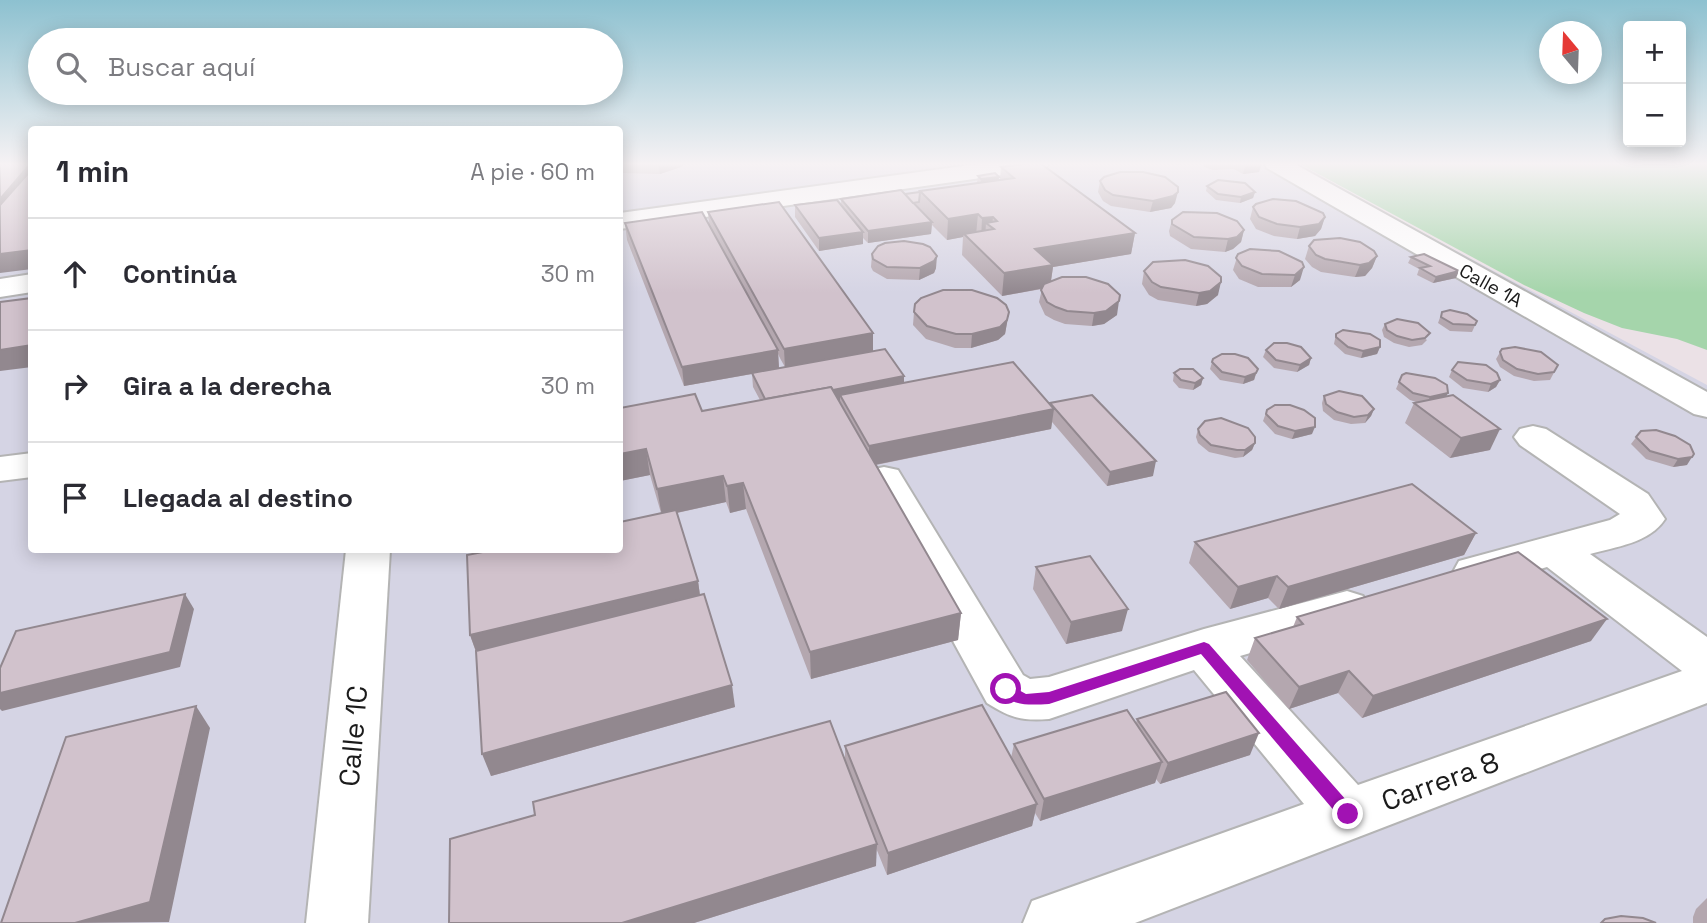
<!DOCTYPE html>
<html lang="es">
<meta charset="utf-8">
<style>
:root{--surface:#fff;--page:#f7f7f7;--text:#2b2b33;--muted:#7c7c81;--line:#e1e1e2}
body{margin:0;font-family:"Space Grotesk",sans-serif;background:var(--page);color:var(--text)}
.controls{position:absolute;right:21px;top:21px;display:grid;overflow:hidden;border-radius:7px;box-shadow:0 4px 18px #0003}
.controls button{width:63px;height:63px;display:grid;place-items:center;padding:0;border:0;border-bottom:2px solid var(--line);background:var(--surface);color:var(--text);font:35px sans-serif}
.compass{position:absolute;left:1539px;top:21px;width:63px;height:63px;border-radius:50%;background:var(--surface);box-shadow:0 4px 18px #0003;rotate:341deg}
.stop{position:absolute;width:21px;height:21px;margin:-16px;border:5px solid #a112b3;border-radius:50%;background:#fff}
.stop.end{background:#a112b3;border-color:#fff;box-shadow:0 2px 7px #0008}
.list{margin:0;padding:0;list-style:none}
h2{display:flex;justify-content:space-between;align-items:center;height:91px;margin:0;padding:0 28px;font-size:30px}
h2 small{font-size:23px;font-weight:400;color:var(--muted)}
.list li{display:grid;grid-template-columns:46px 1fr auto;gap:21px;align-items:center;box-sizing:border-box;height:112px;padding:0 28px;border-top:2px solid var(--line)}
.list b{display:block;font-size:26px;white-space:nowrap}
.list em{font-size:23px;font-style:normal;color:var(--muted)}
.icon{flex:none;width:38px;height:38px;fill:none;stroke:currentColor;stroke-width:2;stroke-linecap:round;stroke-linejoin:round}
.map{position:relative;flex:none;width:1707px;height:923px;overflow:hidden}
.search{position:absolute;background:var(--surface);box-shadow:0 4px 18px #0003;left:28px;top:28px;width:595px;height:77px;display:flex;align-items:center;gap:18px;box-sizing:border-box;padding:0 24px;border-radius:38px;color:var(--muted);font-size:26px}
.panel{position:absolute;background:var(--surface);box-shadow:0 4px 18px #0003;left:28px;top:126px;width:595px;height:427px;border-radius:7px}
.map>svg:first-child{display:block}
</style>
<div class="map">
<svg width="1707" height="923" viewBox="0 0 1707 923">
<rect width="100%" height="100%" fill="#ebe1e6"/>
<path fill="#d5d4e4" d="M0,163H31L32,550H620V163H1292L1707,385V923H0Z"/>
<path fill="#a5d5ab" d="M1298,163H1707V350L1677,339L1622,328L1584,313L1524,285Z"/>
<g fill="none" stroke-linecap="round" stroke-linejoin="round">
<defs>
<g id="minor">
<path d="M985,163H1049L1046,168L1038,170L620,229V213Z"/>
<path d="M1264,163H1293L1707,392V417L1694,414L1267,168Z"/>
<path d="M32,274V292L0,297V279Z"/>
<path d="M1533,426L1546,429L1648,494L1665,519C1650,543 1615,547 1590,554L1707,637V703L1135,923H1023L1032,901L1304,804L1194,670L1049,719C1021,721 1011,718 987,703L864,479L870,470L884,467L898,470L1023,675L1030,679L1049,677L1204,629L1347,591L1363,596L1370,608L1363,620L1240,656L1358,785L1682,671L1547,567L1475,588L1459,583L1453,572L1459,561L1610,520L1620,514L1520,445L1514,437L1520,429Z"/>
<path d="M32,453V477L0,481V457Z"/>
<path d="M346,550H390L368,923H306Z"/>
</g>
</defs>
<use href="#minor" stroke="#b4b4b4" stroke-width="4"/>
<use href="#minor" fill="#fff" fill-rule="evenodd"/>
</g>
<g fill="#b4a7af" fill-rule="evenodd">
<path d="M620,163H685L681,167L660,174L622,173L620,172Z"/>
<path d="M1203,163H1262L1259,172L1243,174L1234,169L1213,170L1204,167Z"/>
<path d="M1001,167L1135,233L1131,254L1053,267L1051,281L1117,315L1104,324L1092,326L1065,324L1054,320L1045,315L1039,302L1042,289L1002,296L962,255L963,237L947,240L932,225L931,234L868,243L863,238V244L819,251L795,217V205H841V199L905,194L979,183L977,182L978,176L999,177V180H1000Z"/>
<path d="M1100,181L1175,203L1171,208L1150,212L1111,206L1103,201L1098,192Z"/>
<path d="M1207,186L1255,192L1253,198L1240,203L1216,200L1206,191Z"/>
<path d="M1253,207L1325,217L1321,229L1315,236L1297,239L1274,236L1256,229L1250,219Z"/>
<path d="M708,212L873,333V351L904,376V383L1050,403L1153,476L1107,486L1052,422L1051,429L876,465L961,613L958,640L811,679L746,509L730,513L726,502L677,513L698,581L700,595L735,707L491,776L476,652L470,635L661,513L650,475L620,481V408L702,411L760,400L753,387L752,374L684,386L627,240L625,223L709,225ZM778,354L781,360L785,367L779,368Z"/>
<path d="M1172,220L1244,230L1241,242L1233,249L1225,252L1191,249L1170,236L1169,231Z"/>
<path d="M1309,246L1377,256L1372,268L1365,276L1355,277L1321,272L1312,267L1305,259Z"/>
<path d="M1279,251L1300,280L1291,287H1258L1239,279L1233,270L1238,254Z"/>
<path d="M872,254L936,268L934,273L919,280L887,279L873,271L871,267Z"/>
<path d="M1411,257L1456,278L1433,283L1417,275L1419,269L1408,263Z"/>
<path d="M1144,271L1218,295L1207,304L1196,306L1158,300L1149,295L1142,284Z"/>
<path d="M914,312H1009L1005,334L998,340L971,348H955L926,339L913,325Z"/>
<path d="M1442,312L1477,321L1472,332L1450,331L1438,323Z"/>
<path d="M1397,319L1427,340L1422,345L1409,347L1394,343L1384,337L1382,330L1385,324Z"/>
<path d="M1336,334L1380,347L1377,354L1361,358L1345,354L1334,344Z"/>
<path d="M1502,349L1558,365L1550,380L1534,381L1514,376L1500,367L1496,359Z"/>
<path d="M1266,350L1311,358L1309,365L1297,372L1274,368L1263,357Z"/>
<path d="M1213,359L1258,369L1254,380L1243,384L1220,380L1210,369Z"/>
<path d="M1452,370L1500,380L1496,387L1488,392L1463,388L1449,377Z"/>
<path d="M1174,373L1203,378L1201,385L1193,390L1179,388L1173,381Z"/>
<path d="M1402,375L1446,396L1490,450L1450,458L1405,423L1414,403L1416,402L1410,400L1396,389Z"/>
<path d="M1324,396L1374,409L1371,416L1365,423L1351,424L1334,420L1323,411L1322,403Z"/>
<path d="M1267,410L1312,434L1292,439L1275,434L1263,421Z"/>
<path d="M1198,429L1255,443L1252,450L1243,457L1235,458L1209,452L1198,443L1196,437Z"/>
<path d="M1641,431L1687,465L1673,467L1646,459L1631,444Z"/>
<path d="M1476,533L1464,555L1279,609L1268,598L1230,609L1189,563L1195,542Z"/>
<path d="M1036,567L1122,631L1066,644L1033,589Z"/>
<path d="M1297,617L1591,641L1362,718L1338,693L1289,709L1247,660L1255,638L1293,627Z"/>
<path d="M1137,719L1250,755L1160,784L1156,779L1155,783L1040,821L1035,813L1032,826L887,875L876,848V866L694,923H449L845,760V746L1011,758L1014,744L1136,723Z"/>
<path d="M1707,898V923H1693V917L1696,909Z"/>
</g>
<g fill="#92888f">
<path d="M32,163V189L0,227V199Z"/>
<path d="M658,163H685L681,167L660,174Z"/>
<path d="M1178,163H1194L1178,165Z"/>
<path d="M1246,163H1262L1259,172L1243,174Z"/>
<path d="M999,177L998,182L981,185V179Z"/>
<path d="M1178,192L1175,203L1171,208L1150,212L1153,201Z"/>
<path d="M1255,192L1253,198L1240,203L1241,197Z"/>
<path d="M978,214L976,235L964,234L963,237L947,240L948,219Z"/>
<path d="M993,217L992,227L986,223L985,239H981L982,218Z"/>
<path d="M1325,217L1321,229L1315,236L1297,239L1300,227Z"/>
<path d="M932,222L931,234L868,243V231Z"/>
<path d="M1244,230L1241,242L1233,249L1225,252L1228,239Z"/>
<path d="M863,232V244L819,251V238Z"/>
<path d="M1135,233L1131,254L1053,267L1050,287L1002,296L1004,273L1035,249Z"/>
<path d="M32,250V269L0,273V254Z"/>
<path d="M937,256L936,268L934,273L919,280L920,268Z"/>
<path d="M1377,256L1372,268L1365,276L1355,277L1360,265Z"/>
<path d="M1304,267L1300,280L1291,287L1295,275Z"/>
<path d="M1459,271L1456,278L1433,283L1436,277Z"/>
<path d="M1221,282L1218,295L1207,304L1196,306L1199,293Z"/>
<path d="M1119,301L1117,315L1104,324L1092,326L1094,313Z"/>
<path d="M1009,312L1005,334L998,340L971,348L972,334Z"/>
<path d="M873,333V352L785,368L784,349Z"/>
<path d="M32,345V367L0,371V350Z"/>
<path d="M1380,347L1377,354L1361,358L1363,351Z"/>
<path d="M778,350L779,369L684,386L682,367Z"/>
<path d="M1311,358L1309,365L1297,372L1300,365Z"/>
<path d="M1256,373L1254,380L1243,384L1245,377Z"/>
<path d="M904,376V390L840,395V403H767Z"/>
<path d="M1203,378L1201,385L1193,390L1195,383Z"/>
<path d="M1500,380L1496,387L1488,392L1491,384Z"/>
<path d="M1448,393L1444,401L1426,405L1430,397Z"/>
<path d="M1054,409L1051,429L869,466V446Z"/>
<path d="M1374,409L1371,416L1365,423L1368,415Z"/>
<path d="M1315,427L1312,434L1292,439L1295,431Z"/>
<path d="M1500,429L1490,450L1450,458L1461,438Z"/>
<path d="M1255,443L1252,450L1243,457L1245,450Z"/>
<path d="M646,449L650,475L620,481V454Z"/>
<path d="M1692,457L1687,465L1673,467L1678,459Z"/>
<path d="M1156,461L1153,476L1107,486L1110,472Z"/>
<path d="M723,476L726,502L662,516L657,489Z"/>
<path d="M743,483L746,509L730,513L727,486Z"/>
<path d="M1476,533L1464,555L1279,609L1288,587Z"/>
<path d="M1277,576L1268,598L1230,609L1238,587Z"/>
<path d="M698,581L701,603L478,657L470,635Z"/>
<path d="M185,594L194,609L180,667L2,711L0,709V693Z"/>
<path d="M1128,609L1122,631L1066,644L1071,622Z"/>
<path d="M961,613L958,640L811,679L810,652Z"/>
<path d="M1607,619L1591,641L1362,718L1373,696Z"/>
<path d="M1349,671L1338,693L1289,709L1299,687Z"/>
<path d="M732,685L735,707L491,776L482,754Z"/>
<path d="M196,706L210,728L169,922L75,923Z"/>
<path d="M1259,733L1250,755L1160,784L1168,763Z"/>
<path d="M1162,762L1155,783L1040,821L1044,799Z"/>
<path d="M1037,804L1032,826L887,875L888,853Z"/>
<path d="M877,844L876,866L694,923H622Z"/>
</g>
<g fill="#d1c2cc" stroke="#92888f" stroke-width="2">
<path d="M0,163H31L0,199Z"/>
<path d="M1030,163H1040L1135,233L1035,249L1053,265L1004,273L964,234L994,229L986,223L997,221L993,217L982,218L978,214L948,219L920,191L1014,178L1001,167Z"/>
<path d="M32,169V250L0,254V205Z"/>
<path d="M1120,172H1143L1165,177L1178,187V192L1173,196L1153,201L1113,195L1105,190L1100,181L1104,177Z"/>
<path d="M995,173L999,177L981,179L978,176Z"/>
<path d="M1218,180L1245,183L1255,192L1241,197L1218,194L1207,186Z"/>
<path d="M901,190L932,222L868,231L841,199Z"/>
<path d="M920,192L919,202L913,203L905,194Z"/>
<path d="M1273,199L1296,201L1323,213L1325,217L1319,224L1300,227L1277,224L1259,217L1253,207L1256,204Z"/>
<path d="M837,200L863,232L819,238L795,205Z"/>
<path d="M779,202L873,333L784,349L708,212Z"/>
<path d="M702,212L778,350L682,367L625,223Z"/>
<path d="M1183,212L1217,213L1237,221L1244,230L1237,237L1228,239L1194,237L1172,224V220Z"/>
<path d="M1340,238L1360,242L1374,251L1377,256L1369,263L1360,265L1325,259L1316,255L1309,246L1314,240Z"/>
<path d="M904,241L923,244L930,247L937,256L934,261L920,268L887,267L873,259L872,254L878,246L885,243Z"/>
<path d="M1250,249L1279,251L1302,262L1304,267L1295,275L1262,274L1242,266L1236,258L1238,254Z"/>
<path d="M1424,254L1459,271L1436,277L1420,268L1430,266L1411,257Z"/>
<path d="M1185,260L1208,266L1221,277V282L1210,291L1199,293L1161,287L1152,282L1144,271L1153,262Z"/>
<path d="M1062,277H1086L1108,284L1120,295L1119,301L1106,311L1094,313L1067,311L1056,307L1047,302L1041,290L1044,284Z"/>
<path d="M943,290H972L997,298L1006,305L1009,312L1007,320L1000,327L972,334H956L927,326L914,312L915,304L921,298Z"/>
<path d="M32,298V345L0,350V302Z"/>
<path d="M1450,310L1467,314L1477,321L1475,325L1453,324L1441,317L1442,312Z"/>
<path d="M1397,319L1418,323L1430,333L1425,338L1412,340L1397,336L1387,330L1385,324Z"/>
<path d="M1343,330L1370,334L1380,340V347L1363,351L1348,347L1336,337V334Z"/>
<path d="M1274,343H1287L1301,347L1311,358L1300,365L1276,360L1266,350Z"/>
<path d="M1515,347L1541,352L1558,365L1554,372L1538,374L1517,369L1503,360L1500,352L1502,349Z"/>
<path d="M885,349L904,376L833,390L831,387L765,399L752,373Z"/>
<path d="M1222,354H1235L1248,358L1258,369L1256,373L1245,377L1222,372L1212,362L1213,359Z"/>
<path d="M1013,362L1054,409L869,446L840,395Z"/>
<path d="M1458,362L1486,365L1497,373L1500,380L1491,384L1467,380L1452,370Z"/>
<path d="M1180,369H1193L1203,378L1195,383L1181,380L1174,373Z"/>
<path d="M1406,373L1435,378L1447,385L1448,393L1430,397L1413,393L1399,382L1402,375Z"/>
<path d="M831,387L961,613L810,652L743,483L727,486L723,476L657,489L646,449L620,454V408L695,394L702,411Z"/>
<path d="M1339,391L1362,396L1374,409L1368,415L1354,417L1337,412L1326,404L1324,396Z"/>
<path d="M1092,395L1156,461L1110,472L1050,403Z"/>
<path d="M1453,395L1500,429L1461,438L1414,403Z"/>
<path d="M1275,405H1290L1304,410L1315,418V427L1295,431L1278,426L1266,414L1267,410Z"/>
<path d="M1221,418L1248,428L1255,437V443L1245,450H1237L1211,445L1200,435L1198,429L1205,421Z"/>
<path d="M1656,430L1675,436L1690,445L1694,454L1692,457L1678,459L1650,451L1636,437L1641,431Z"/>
<path d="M1412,484L1476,533L1288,587L1277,576L1238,587L1195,542Z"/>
<path d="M676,510L698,581L470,635L467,555L493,550H620V522Z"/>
<path d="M1518,552L1607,619L1373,696L1349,671L1299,687L1255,638L1303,624L1297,617Z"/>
<path d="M1090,556L1128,609L1071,622L1036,567Z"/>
<path d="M185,594L170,652L0,693V668L16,631Z"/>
<path d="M704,594L732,685L482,754L476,651Z"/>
<path d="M1226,692L1259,733L1168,763L1137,719Z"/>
<path d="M982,705L1037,804L888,853L845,746Z"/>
<path d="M196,706L150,902L75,923H1L66,737Z"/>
<path d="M1127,710L1162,762L1044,799L1014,744Z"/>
<path d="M830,721L877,844L622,923H449L450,839L535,815L533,802Z"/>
<path d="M1621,916L1643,918L1656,923H1601L1605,919Z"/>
</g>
<linearGradient id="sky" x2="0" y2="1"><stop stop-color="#8dc1d0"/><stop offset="0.56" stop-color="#f6f2f4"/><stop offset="1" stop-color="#f6f2f4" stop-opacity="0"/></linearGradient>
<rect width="1707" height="293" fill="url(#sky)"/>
<path fill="#a112b3" d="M1204,642L1209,644L1354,809L1356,814L1354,820L1348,822L1342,820L1201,654L1049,704C1029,705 1011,707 998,689L1006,683L1026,694L1049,692Z"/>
<g text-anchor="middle" stroke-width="5" stroke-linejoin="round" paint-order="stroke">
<g font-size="19" fill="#1b1b1b" stroke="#fff">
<text transform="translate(1491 285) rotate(29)" y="7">Calle 1A</text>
</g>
<g font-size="28" fill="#1b1b1b" stroke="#fff">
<text transform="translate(353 736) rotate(-85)" y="10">Calle 1C</text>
<text transform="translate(1440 781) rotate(-20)" y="10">Carrera 8</text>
</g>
</g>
</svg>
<div class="controls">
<button>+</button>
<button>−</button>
</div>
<svg class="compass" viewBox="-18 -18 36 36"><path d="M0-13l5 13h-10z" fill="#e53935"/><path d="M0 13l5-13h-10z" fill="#7c7c81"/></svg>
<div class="stop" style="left:1006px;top:689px"></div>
<div class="stop end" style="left:1348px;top:814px"></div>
<div class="search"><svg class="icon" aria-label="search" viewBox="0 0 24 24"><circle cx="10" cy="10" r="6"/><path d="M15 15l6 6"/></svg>Buscar aquí</div>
<section class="panel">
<h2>1 min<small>A pie · 60 m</small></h2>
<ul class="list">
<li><svg class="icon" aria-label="ahead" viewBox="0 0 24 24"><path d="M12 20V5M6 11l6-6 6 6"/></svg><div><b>Continúa</b></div><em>30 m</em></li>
<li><svg class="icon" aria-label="right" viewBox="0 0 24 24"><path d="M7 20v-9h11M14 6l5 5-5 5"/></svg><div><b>Gira a la derecha</b></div><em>30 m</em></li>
<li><svg class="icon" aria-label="arrive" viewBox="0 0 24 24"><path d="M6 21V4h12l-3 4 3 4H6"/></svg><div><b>Llegada al destino</b></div></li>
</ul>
</section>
</div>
